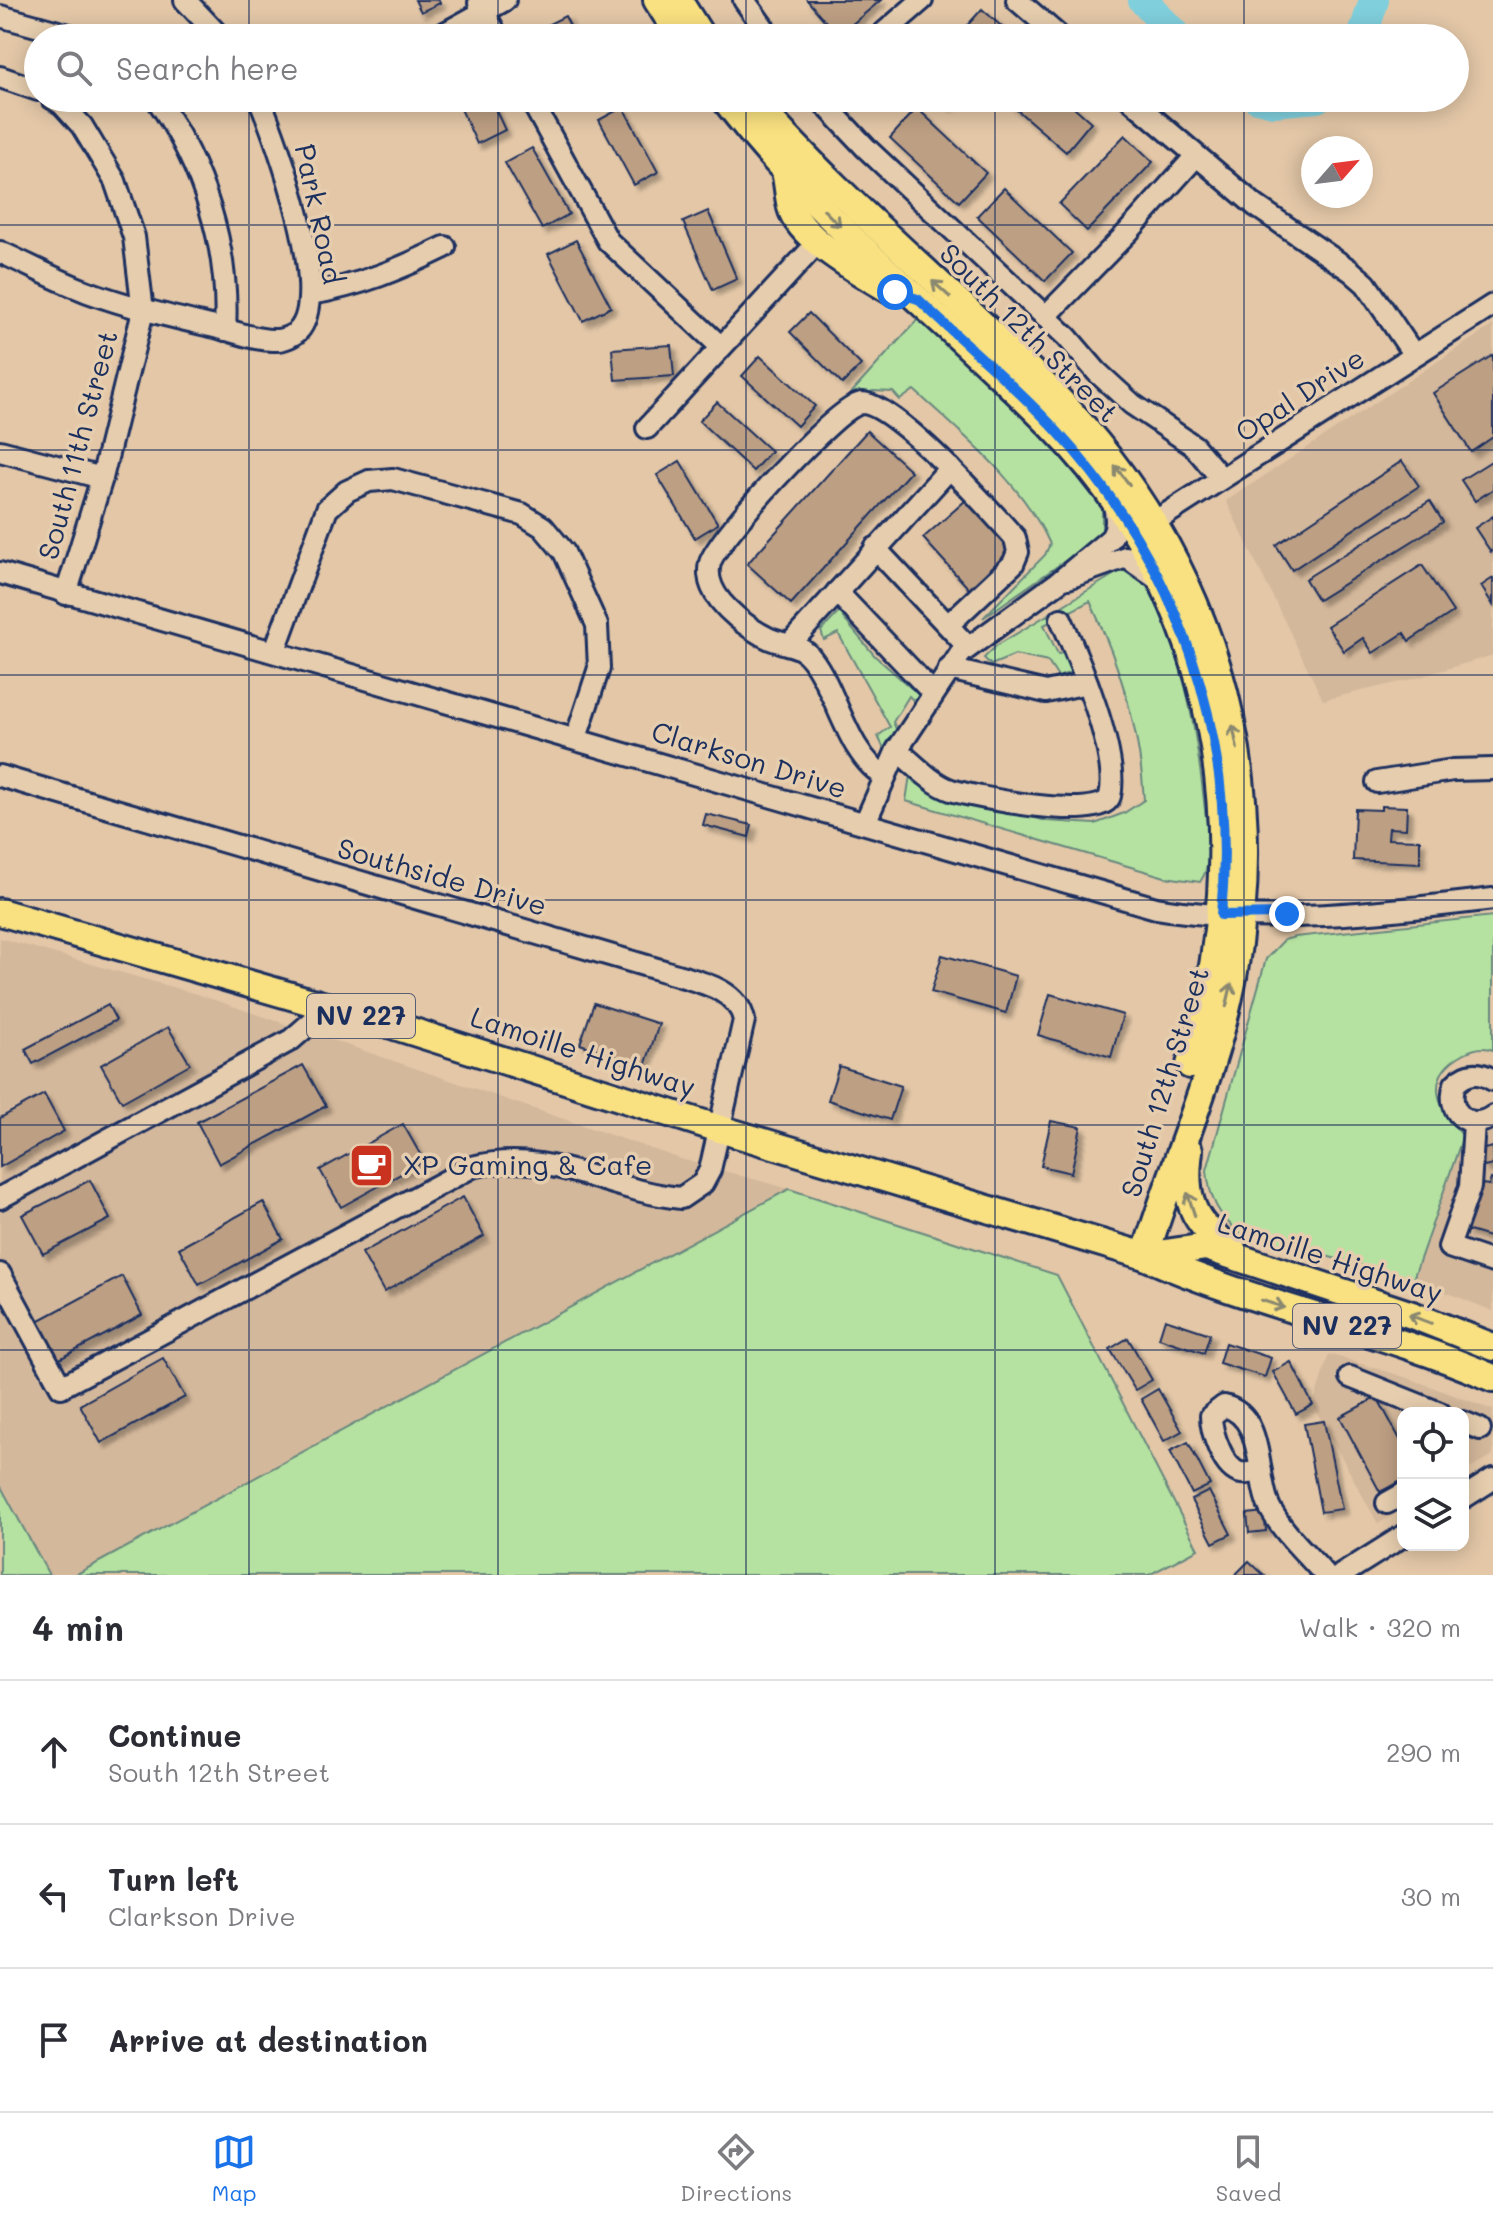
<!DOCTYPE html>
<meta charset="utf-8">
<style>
:root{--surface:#fff;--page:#f2f2f3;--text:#2b2b33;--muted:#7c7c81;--line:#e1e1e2;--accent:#1a73e8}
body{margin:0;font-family:Mali,sans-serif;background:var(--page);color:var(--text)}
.controls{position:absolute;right:24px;bottom:24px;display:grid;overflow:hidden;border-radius:16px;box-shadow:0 4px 20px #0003}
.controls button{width:72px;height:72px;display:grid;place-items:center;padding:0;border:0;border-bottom:2px solid var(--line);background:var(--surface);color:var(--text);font:40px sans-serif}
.compass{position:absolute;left:1301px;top:136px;width:72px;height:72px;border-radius:50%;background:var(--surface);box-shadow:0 4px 20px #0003;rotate:62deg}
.stop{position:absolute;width:24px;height:24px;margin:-18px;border:6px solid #1a73e8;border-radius:50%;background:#fff}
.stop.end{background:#1a73e8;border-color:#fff;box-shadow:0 2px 8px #0008}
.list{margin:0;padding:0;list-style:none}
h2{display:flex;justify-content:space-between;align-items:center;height:104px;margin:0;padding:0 32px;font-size:34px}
h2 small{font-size:26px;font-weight:400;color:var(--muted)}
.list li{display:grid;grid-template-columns:52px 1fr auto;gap:24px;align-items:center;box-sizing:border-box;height:144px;padding:0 32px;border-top:2px solid var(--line)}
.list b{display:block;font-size:30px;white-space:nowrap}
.list p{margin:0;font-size:26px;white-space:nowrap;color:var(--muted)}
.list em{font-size:26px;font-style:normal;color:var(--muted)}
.icon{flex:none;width:44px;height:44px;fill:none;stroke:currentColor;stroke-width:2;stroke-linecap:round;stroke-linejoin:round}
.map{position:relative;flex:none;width:1493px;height:1575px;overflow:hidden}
.search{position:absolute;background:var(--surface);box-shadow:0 4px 20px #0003;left:24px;right:24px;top:24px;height:88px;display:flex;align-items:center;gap:20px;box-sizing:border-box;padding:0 28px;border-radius:44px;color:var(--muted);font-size:30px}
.sheet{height:536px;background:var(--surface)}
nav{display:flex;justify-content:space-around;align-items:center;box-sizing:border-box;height:112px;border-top:2px solid var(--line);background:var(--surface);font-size:22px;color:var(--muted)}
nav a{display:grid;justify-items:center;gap:4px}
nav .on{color:var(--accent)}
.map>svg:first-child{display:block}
</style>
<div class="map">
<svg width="1493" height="1575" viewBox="0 0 1493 1575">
<defs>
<filter id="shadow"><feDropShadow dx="5" dy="5" stdDeviation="2" flood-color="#0004"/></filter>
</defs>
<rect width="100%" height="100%" fill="#e3c7a7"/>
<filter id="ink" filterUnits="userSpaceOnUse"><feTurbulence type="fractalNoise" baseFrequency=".0125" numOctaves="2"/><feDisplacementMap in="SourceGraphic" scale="16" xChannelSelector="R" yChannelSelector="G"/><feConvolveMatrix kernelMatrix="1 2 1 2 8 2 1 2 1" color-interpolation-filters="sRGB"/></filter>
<g filter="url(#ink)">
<g fill="#d4b89b">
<path d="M1493,325V655L1417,678L1323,700L1226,501Z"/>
<path d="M0,938L200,995L684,1160L789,1189L75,1575H49L0,1485Z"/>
<path d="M1493,1131V1311L1413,1279L1463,1136L1478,1137Z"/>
<path d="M1329,1354L1411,1379L1493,1410V1455L1463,1473V1413H1403V1509L1378,1524L1313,1405Z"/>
</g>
<g fill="#b5e2a0" stroke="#68887f" stroke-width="2">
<path d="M919,318L1053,447L1102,506V535L983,618L1045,555L1050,544C1022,482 963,435 914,390L900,400L893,392L873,391L845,400Z"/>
<path d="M1133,563C1182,636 1196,725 1205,810C1208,832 1214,863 1200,882L1165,877L906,801L910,775L940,794L1047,821L1095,824L1124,813L1144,800C1140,728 1120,666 1090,601L1044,625L1058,654L1070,652L1082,668L1058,677L1048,662L1015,655L991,665L984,658L996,646Z"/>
<path d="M848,603L854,610L843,618L875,656L911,688L921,684L927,694L917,704L909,696L893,722L902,742L885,751L878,736L890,727L838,633L824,640L821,631Z"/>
<path d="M1493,916V1050C1483,1046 1472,1049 1463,1054C1422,1077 1438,1108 1463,1136L1413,1279L1242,1234C1219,1218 1209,1198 1207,1170L1266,959L1284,940L1295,937Z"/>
<path d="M789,1189L1057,1275L1198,1549L1149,1575H75Z"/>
<path d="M0,1485L49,1575H0Z"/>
</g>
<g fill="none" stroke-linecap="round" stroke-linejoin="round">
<g stroke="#80cfdd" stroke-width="30">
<path d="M1143,0L1178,38"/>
<path d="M1362,38L1374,0"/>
<path d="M1257,98L1273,102L1317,98"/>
</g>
</g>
<g fill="#bd9f83" stroke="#1b2f5e" stroke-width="2" filter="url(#shadow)">
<path d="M415,0H439L440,3L421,12Z"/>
<path d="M807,0H881L838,36Z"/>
<path d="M982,9L1011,35L1009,38H956Z"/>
<path d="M565,16L576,38H546L541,28Z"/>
<path d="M456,98H490L505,130L477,144Z"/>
<path d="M938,98H954L947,106Z"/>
<path d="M1003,98H1064L1091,122L1066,152Z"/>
<path d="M623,107L658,172L634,185L599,120Z"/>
<path d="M917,108L986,173L959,202L890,138Z"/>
<path d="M1125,135L1153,162L1087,231L1059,204Z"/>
<path d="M532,148L569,214L542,229L505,163Z"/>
<path d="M1004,188L1072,253L1045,281L977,216Z"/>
<path d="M708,211L737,279L713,290L683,222Z"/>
<path d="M576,240L611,307L583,321L548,254Z"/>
<path d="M809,313L861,365L842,384L790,332Z"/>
<path d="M671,345L674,376L615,380L612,349Z"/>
<path d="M1493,355V437L1471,452L1433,393Z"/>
<path d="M760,356L815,406L797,426L742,376Z"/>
<path d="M717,402L771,451L753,471L699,421Z"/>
<path d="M867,431L911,471L791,604L747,564Z"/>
<path d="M1493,460V489L1475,501L1461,480Z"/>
<path d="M680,461L718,524L695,538L657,475Z"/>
<path d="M1402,461L1419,486L1292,570L1276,545Z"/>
<path d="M966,500L1013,552L970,590L923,538Z"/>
<path d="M1430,501L1443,522L1318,600L1305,579Z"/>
<path d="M1493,516V551L1491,552L1475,528Z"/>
<path d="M1422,565L1453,612L1409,641L1404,633L1373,653L1363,638L1344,651L1327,626Z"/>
<path d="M1493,578V605L1481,586Z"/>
<path d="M1381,806L1407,807L1406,829L1389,828L1388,839L1420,840V863L1353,860L1355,809L1381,810Z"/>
<path d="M706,814L752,825L749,837L703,825Z"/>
<path d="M942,955L1016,976L1006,1013L931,992Z"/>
<path d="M1050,994L1123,1015L1111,1057L1038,1035Z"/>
<path d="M594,1003L659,1024L645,1066L580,1044Z"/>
<path d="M108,1005L116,1020L33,1064L25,1049Z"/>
<path d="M168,1027L190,1064L122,1102L101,1065Z"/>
<path d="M303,1065L326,1106L219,1164L197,1122Z"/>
<path d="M839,1066L901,1086L890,1120L828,1100Z"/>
<path d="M44,1094L64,1131L0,1167V1118Z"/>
<path d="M1051,1121L1081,1127L1071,1173L1041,1166Z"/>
<path d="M403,1124L424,1161L341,1207L320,1170Z"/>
<path d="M1493,1147V1165L1484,1167L1479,1150Z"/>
<path d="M1491,1179L1493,1180V1238L1466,1230L1483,1184L1489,1185Z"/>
<path d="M90,1180L110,1219L43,1254L22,1215Z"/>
<path d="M463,1197L484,1236L384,1292L362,1253Z"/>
<path d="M263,1202L283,1239L199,1285L179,1248Z"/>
<path d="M122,1276L142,1315L58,1360L38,1321Z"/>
<path d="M1165,1319L1210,1334L1204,1353L1159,1338Z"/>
<path d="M1128,1338L1152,1380L1135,1390L1110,1349Z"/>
<path d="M1225,1343L1271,1358L1265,1377L1219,1363Z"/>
<path d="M163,1358L185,1397L101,1443L80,1405Z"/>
<path d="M1291,1362L1313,1405L1296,1414L1273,1372Z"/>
<path d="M1158,1389L1182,1431L1164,1441L1141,1399Z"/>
<path d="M1377,1397L1403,1445V1480L1380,1492L1340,1417Z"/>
<path d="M1324,1421L1342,1509L1321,1512L1304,1424Z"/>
<path d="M1188,1442L1210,1485L1192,1494L1170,1451Z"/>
<path d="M1209,1491L1231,1534L1213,1543L1191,1500Z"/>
<path d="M1264,1512L1266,1531L1249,1533L1247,1514Z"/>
<path d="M1249,1561L1264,1575H1235Z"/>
</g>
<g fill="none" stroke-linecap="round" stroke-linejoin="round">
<defs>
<g id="minor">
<path d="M185,0L221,38"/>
<path d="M744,0L771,38"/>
<path d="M1017,0L1061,38"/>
<path d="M479,3L498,38"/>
<path d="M0,16L80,38"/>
<path d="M445,33L505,0"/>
<path d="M878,38L922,0"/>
<path d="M0,77L38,90"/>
<path d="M52,98L62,104L82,126L115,181L134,237L143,311L102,478L66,594"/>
<path d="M156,98C203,165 230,248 225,330"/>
<path d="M530,98L608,241L720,346"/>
<path d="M819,98L866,148L1067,337L1097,372L1132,404L1194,446L1221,478"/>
<path d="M1129,98L1256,206L1351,271L1366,284L1414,355"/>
<path d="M0,252C29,265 58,281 88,292C132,308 177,318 223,329C240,333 258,341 276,340C283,340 293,336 298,331C333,295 277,140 259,98"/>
<path d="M310,294C359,286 400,269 445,247"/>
<path d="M1045,317L1128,232L1196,156"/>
<path d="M647,428L819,241"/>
<path d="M0,451L102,478"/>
<path d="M1143,529L1493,305"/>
<path d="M875,548L968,647"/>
<path d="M0,573L1156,908C1261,926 1387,912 1493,899"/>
<path d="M1068,578L1126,557L1156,578"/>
<path d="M837,592L933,693"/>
<path d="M791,643L950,468"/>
<path d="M275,650L327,509L347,491L369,481L393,479L522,514L543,527L564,552L597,625L599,668L576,738"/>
<path d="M949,669L1046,692L1087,683"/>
<path d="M897,750C913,763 931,783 951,790C973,797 1103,823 1110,796C1120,756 1078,657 1061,619"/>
<path d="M0,776L664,971C693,981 737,986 744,1020L710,1170L703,1183L681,1198C606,1191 549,1147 472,1167L61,1387L0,1274"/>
<path d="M885,776C848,757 837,691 812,659C801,644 785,645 770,639C750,630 720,607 712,587C709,580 708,570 710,563C716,539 841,402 862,403C895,403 991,511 1015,538L1018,552L1013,564L948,625"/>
<path d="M1377,782L1453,770L1493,769"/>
<path d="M865,823L897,750L961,653L1060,581L1110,539C1119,528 1116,514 1113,501"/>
<path d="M1493,1080C1479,1071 1467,1072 1455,1084C1445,1111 1469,1133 1493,1116"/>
<path d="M1474,1123L1470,1187L1449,1247L1493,1262"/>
<path d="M0,1198L291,1040L329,1007"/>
<path d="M1350,1377L1440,1413"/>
<path d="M1463,1422L1480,1429"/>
<path d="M1261,1471C1255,1472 1246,1474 1241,1473C1223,1470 1211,1431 1211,1416L1224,1406C1266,1416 1255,1478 1270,1508C1283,1533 1307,1554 1325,1575"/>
<path d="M1463,1498L1493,1479"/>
<path d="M1387,1503L1403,1494"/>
<path d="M1341,1575L1403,1536"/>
</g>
<g id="major">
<path d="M657,0L681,38"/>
<path d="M678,0L702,38"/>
<path d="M724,98C818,222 944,316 1052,426C1222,598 1258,840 1190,1065"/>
<path d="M751,98C845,206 957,294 1056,397C1210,557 1271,759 1233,977C1217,1067 1172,1167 1145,1256"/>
<path d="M785,171C788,183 788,195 791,207C799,239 864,274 890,290"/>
<path d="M0,912L395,1026L720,1129L1145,1256C1258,1306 1380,1329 1493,1378"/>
<path d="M1189,1151C1183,1196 1191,1225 1232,1248"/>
<path d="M1145,1256L1206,1247L1412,1315L1493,1347"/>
</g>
</defs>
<use href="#minor" stroke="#1b2f5e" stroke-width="26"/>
<use href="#major" stroke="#1b2f5e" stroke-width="32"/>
<use href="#minor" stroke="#e6cdae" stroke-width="20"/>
<use href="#major" stroke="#f9e181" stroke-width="26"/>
</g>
<defs><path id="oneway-shaft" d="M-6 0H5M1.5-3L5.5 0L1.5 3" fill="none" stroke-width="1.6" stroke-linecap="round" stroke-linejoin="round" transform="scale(2)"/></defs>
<g stroke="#8a8870">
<use href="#oneway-shaft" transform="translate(832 218) rotate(45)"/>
<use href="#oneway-shaft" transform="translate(941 289) rotate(-138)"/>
<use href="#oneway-shaft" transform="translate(1122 475) rotate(-128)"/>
<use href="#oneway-shaft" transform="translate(1235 737) rotate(-101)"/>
<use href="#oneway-shaft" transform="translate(1229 995) rotate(-77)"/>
<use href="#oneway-shaft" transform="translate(1191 1204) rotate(-108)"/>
<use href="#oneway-shaft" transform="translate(1273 1304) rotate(18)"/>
<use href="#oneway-shaft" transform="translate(1420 1319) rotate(-159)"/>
</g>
</g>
<g fill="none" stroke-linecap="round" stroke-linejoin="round" filter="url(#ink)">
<path stroke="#1a73e8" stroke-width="10" d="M895,292L918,299C963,343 1013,383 1055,429C1179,563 1238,734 1221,915L1287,914"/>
</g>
<path fill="none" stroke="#1b2f5e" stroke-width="2" stroke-opacity="0.55" d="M249,0V38M498,0V38M746,0V38M995,0V38M1244,0V38M249,98V1575M498,98V1575M746,98V1575M995,98V1575M1244,98V1575M0,225H1493M0,450H1493M0,675H1493M0,900H1493M0,1125H1493M0,1350H1493"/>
<defs>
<symbol id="cafe-square" viewBox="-11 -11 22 22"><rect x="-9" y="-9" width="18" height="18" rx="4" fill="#c8321e" stroke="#e6cdae"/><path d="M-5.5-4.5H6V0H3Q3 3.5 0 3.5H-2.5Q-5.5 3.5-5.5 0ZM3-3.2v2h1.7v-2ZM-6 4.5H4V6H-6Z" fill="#fff"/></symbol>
</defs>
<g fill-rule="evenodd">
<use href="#cafe-square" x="346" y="1140" width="51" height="51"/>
</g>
<g text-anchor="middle" stroke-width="7" stroke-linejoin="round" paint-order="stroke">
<g fill="#e6cdae" stroke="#585e76" stroke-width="2">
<rect x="307" y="994" width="108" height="44" rx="6"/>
<rect x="1293" y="1304" width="108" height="44" rx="6"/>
</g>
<g font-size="26" font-weight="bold" fill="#1b2f5e">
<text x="361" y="1025">NV 227</text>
<text x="1347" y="1335">NV 227</text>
</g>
<g font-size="28" fill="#1b2f5e" stroke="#e6cdae">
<text transform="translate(319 214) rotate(78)" y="10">Park Road</text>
<text transform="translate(1029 333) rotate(45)" y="10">South 12th Street</text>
<text transform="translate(1300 395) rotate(-33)" y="10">Opal Drive</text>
<text transform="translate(78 445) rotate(-75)" y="10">South 11th Street</text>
<text transform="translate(749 760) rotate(17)" y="10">Clarkson Drive</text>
<text transform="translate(442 877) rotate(16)" y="10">Southside Drive</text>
<text transform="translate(583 1052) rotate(18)" y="10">Lamoille Highway</text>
<text transform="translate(1165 1082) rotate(-73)" y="10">South 12th Street</text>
<text transform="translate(1330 1258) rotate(18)" y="10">Lamoille Highway</text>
</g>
<g font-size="28" fill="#1b2f5e" stroke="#e6cdae" text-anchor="start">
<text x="403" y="1175">XP Gaming &amp; Cafe</text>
</g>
</g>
</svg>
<div class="controls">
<button><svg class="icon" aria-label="locate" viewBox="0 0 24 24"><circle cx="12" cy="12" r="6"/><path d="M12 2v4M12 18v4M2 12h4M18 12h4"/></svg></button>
<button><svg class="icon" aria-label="layers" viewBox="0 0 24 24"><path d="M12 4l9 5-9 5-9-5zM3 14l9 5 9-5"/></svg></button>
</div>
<svg class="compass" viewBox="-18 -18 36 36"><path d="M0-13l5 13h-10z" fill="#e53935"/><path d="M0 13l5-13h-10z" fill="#7c7c81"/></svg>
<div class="stop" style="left:895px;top:292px"></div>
<div class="stop end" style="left:1287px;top:914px"></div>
<div class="search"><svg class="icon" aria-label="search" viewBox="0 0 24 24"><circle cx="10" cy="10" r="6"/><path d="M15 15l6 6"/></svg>Search here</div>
</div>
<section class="sheet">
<h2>4 min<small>Walk · 320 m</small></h2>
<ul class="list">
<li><svg class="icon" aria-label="ahead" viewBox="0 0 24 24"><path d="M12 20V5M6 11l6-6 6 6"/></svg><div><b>Continue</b><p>South 12th Street</p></div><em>290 m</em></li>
<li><svg class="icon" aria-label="left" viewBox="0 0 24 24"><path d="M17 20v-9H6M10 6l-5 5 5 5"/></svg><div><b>Turn left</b><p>Clarkson Drive</p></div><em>30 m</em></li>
<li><svg class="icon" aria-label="arrive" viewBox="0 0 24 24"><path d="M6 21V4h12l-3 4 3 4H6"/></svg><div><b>Arrive at destination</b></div></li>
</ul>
</section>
<nav>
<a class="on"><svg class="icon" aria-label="map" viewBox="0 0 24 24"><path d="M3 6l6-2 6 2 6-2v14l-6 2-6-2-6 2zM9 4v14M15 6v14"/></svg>Map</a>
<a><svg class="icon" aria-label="directions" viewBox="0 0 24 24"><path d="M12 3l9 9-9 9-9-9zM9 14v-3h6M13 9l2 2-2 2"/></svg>Directions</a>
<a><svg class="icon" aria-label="saved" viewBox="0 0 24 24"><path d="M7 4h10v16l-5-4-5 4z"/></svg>Saved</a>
</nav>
